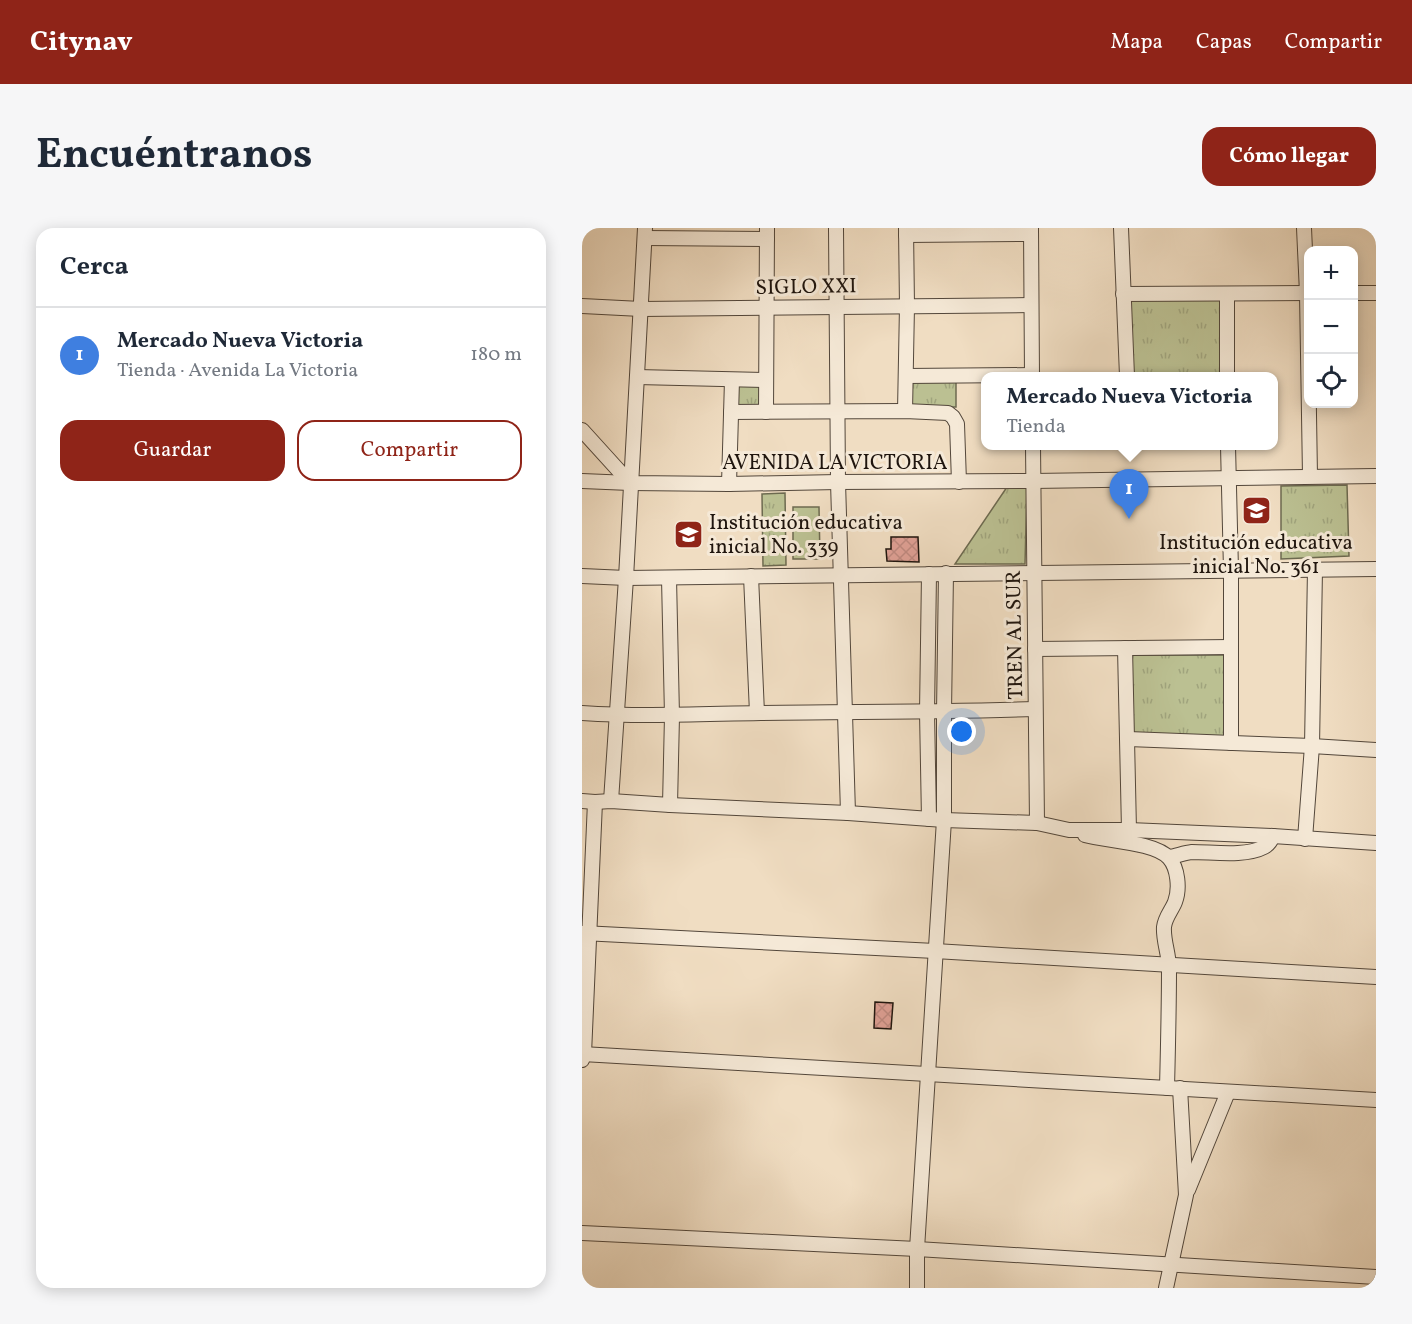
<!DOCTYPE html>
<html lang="es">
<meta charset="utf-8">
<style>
:root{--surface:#fff;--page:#f6f6f7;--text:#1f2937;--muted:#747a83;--line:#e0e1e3;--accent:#8f2418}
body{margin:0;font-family:Vollkorn,serif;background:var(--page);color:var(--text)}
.controls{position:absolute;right:18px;top:18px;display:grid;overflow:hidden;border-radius:12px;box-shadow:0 3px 15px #0003}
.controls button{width:54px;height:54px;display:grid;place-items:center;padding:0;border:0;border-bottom:2px solid var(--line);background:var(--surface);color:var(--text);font:30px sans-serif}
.you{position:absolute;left:380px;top:504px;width:21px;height:21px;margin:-15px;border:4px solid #fff;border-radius:50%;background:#1a73e8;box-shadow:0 0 0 9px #1a73e833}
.badge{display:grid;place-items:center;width:39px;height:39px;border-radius:50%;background:var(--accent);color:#fff;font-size:20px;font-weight:700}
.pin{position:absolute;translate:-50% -50px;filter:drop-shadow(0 2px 3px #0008)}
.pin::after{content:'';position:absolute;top:32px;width:21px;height:18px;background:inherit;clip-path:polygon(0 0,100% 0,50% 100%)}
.popup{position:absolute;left:399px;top:144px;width:297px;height:78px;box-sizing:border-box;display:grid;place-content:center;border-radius:12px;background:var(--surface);filter:drop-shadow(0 2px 4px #0005);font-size:20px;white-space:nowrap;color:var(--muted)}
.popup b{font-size:22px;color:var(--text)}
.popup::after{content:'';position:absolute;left:50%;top:100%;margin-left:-12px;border:12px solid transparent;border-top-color:var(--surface)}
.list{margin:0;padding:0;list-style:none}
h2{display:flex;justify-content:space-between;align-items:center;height:78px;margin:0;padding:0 24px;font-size:26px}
h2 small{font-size:20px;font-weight:400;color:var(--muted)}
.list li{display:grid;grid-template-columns:39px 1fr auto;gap:18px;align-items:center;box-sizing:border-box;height:96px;padding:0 24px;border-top:2px solid var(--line)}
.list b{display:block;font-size:22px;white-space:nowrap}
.list p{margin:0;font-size:20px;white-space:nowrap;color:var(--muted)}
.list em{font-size:20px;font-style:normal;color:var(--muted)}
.actions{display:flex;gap:12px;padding:18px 24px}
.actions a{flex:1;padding:14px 0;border:2px solid var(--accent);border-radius:18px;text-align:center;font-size:21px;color:var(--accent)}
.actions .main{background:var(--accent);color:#fff}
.icon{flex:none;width:33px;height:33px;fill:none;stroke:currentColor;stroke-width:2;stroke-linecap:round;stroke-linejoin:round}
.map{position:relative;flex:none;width:794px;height:1060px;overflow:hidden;border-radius:18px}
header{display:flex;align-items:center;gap:36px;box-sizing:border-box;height:84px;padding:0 30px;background:var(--accent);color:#fff}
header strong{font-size:28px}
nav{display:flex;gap:33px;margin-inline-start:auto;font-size:21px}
.intro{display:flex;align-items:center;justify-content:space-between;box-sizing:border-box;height:144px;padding:0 36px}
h1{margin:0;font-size:42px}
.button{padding:15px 27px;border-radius:18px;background:var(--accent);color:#fff;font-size:21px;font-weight:700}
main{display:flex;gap:36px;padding:0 36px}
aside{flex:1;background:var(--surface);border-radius:18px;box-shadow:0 3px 15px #0003}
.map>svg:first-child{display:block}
</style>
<header>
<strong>Citynav</strong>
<nav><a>Mapa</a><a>Capas</a><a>Compartir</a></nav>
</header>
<div class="intro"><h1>Encuéntranos</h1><a class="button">Cómo llegar</a></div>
<main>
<aside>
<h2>Cerca<small></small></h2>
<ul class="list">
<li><span class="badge" style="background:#3f7fe0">1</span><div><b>Mercado Nueva Victoria</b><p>Tienda · Avenida La Victoria</p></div><em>180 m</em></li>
</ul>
<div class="actions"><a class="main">Guardar</a><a>Compartir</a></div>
</aside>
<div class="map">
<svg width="794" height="1060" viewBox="0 0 794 1060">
<defs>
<pattern id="park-tufts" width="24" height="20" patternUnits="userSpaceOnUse" patternTransform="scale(1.5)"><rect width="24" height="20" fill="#bbc092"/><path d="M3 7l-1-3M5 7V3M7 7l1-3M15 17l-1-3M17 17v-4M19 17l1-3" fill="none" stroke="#a0a47d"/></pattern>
<pattern id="building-cross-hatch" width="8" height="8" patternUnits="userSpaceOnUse" patternTransform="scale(1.5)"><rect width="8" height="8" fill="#dfa095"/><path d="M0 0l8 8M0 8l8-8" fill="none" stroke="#bf897f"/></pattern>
</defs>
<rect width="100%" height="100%" fill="#f0ddc2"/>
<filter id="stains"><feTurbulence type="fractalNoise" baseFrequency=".00333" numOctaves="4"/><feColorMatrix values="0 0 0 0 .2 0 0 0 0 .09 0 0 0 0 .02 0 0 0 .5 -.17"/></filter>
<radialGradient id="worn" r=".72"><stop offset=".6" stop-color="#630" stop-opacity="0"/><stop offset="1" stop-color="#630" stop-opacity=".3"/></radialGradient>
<g fill="url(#park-tufts)" stroke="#6d6a50" stroke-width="1.5">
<path d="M639,69V148H550L547,70Z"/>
<path d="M326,151H374V179H327Z"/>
<path d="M182,154V181H154L153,155Z"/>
<path d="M765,257L767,328L699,331V258Z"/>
<path d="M445,258L443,336H373L425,259Z"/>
<path d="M203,265L204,337L181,338L180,266Z"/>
<path d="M549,427H644L645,512L549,508Z"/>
</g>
<path fill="#bbc092" stroke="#6d6a50" stroke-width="1.5" d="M211,279H237L238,331H211Z"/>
<g fill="url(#building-cross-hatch)" stroke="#1f150e" stroke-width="1.5">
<path d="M309,309H336L337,334L305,333L304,321H309Z"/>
<path d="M293,774L311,775L309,801L292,800Z"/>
</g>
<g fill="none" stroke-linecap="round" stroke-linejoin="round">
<defs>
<g id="minor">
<path d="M254,0L256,254L266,585"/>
<path d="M449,0L450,148"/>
<path d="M539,0L545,148"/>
<path d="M722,0L725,65L728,248"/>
<path d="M324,7L449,6"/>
<path d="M63,10L185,11"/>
<path d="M772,65H794"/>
<path d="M541,66L726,65"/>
<path d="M645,66V148"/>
<path d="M0,78L59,81L449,77"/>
<path d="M324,148L450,147"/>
<path d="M55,149L184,152"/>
<path d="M323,183L325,78L324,0"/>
<path d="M149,184L323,183L366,185L371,189L375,196L377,254"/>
<path d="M184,184L185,0"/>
<path d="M0,202L48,255"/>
<path d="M451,218L455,595"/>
<path d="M646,218L649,342V515"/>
<path d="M0,253L48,255L147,256L256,254L451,253L794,248"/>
<path d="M147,256L150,152"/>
<path d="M347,346L345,484L347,591"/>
<path d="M0,348L44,350L794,341"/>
<path d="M169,348L175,485"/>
<path d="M87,350L90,488L88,577"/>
<path d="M543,420L547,602"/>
<path d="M453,421L649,419"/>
<path d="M0,485C60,489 119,486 179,485C270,484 362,484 453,481"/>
<path d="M546,511L730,518L794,522"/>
<path d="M0,573L13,574L29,573L88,577L266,585L362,592L455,595L487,602H547L691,608L794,615"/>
<path d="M29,573L44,350L63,0"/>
<path d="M503,607C524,613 573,614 587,630C596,640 598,661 593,674C590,682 583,689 582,699C581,712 587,726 587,740C587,780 586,820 585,860"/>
<path d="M723,611L730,518L733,341"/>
<path d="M587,629C594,628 602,625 610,624C631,624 663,629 682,619C686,617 689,613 691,608"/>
<path d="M0,705L353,723L794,749"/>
<path d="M0,826L794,872"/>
<path d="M0,832L2,826L13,574"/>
<path d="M606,962L646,864"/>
<path d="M0,1005L335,1021L794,1049"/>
<path d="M335,1060V1021L362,592V484L364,345"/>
<path d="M584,1060L604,967L598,860"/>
</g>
</defs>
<use href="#minor" stroke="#53473b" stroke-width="16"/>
<use href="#minor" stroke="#f5e9d7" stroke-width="14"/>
</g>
<defs>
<symbol id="school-square" viewBox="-11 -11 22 22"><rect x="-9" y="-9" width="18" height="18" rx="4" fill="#8f2418" stroke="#f5e9d7"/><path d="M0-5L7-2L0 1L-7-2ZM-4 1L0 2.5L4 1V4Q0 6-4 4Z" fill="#fff"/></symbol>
</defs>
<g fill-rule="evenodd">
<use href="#school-square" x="658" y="266" width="33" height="33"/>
<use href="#school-square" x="90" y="290" width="33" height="33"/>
</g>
<g text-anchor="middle" stroke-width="6" stroke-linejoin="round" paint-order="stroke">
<g font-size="21" fill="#1f150e" stroke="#f5e9d7">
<text transform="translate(224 58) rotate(-1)" y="7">SIGLO XXI</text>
<text x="253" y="241">AVENIDA LA VICTORIA</text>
<text transform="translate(432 407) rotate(-91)" y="7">TREN AL SUR</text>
</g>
<g font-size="21" fill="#1f150e" stroke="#f5e9d7" text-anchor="start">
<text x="127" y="301">Institución educativa<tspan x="127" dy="24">inicial No. 339</tspan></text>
<text x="674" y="321" text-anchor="middle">Institución educativa<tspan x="674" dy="24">inicial No. 361</tspan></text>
</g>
</g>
<rect width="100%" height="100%" filter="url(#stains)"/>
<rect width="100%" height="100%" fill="url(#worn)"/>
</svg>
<div class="controls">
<button>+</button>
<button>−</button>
<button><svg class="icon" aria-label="locate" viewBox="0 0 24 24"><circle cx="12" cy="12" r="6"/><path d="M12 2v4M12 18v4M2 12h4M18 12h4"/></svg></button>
</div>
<div class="you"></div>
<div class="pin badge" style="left:547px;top:291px;background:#3f7fe0">1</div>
<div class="popup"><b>Mercado Nueva Victoria</b>Tienda</div>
</div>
</main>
